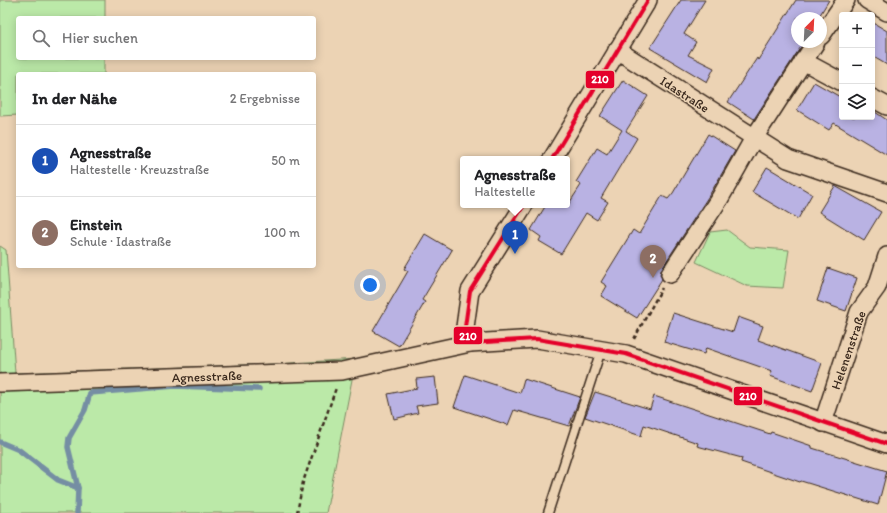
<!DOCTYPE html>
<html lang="de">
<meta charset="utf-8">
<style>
:root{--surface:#fff;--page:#f2f2f2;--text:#202124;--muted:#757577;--line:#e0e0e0;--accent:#d93025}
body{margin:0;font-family:Itim,sans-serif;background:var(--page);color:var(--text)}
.controls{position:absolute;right:12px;top:12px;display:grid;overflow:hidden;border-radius:4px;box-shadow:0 2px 10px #0003}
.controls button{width:36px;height:36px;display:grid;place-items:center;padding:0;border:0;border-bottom:1px solid var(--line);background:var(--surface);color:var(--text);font:20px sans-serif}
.compass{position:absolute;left:791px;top:12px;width:36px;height:36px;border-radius:50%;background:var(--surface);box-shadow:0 2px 10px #0003;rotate:24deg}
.you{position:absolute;left:370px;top:285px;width:14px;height:14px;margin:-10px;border:3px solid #fff;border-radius:50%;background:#1a73e8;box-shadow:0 0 0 6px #1a73e833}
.badge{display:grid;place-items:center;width:26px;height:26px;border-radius:50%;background:var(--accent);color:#fff;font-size:13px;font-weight:700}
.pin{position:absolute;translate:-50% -33px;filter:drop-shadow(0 1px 2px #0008)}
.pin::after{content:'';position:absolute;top:21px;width:14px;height:12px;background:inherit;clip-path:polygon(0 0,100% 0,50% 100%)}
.popup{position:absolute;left:460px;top:156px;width:110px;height:52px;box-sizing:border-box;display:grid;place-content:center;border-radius:4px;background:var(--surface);filter:drop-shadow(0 1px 3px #0005);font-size:13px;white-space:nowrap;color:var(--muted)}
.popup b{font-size:15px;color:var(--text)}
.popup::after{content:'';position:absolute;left:50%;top:100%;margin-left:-8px;border:8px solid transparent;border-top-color:var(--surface)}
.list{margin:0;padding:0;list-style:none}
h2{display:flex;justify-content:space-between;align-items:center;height:52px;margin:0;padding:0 16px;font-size:17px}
h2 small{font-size:13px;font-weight:400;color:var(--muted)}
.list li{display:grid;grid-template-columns:26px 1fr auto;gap:12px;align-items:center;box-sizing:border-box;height:72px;padding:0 16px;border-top:1px solid var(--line)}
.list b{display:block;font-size:15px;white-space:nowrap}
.list p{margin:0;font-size:13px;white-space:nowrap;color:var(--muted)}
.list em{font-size:13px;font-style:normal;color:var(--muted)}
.icon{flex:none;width:22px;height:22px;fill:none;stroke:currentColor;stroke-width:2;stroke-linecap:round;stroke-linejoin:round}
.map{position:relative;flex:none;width:887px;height:513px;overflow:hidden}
.search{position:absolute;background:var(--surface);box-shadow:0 2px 10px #0003;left:16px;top:16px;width:300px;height:44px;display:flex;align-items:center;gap:10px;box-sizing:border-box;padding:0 14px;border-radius:4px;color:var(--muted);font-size:15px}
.panel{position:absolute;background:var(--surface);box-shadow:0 2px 10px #0003;left:16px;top:72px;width:300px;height:196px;border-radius:4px}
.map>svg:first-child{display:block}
</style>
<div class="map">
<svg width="887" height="513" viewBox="0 0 887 513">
<rect width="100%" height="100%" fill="#ecd3b4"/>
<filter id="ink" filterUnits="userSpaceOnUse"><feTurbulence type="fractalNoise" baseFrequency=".025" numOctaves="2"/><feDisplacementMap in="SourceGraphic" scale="8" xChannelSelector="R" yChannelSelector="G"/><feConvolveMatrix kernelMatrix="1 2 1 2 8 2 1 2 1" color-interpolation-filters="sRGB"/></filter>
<g filter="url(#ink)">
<g fill="#bbe9a8" stroke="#7b8a63">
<path d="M0,0H105V18H18V58H104V74H18V115L0,116Z"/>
<path d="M727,230L750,247L789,250L783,288L747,286L696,262L710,232Z"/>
<path d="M0,246L6,250L15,373L275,364L356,359L326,513H0Z"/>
</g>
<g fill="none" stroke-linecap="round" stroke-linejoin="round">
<g stroke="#758ea3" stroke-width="5.5">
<path d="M0,442L19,450L58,480L78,488L77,513"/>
<path d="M78,488L68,447L69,438L85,410L90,393L175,386L259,389"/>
</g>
</g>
<g fill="#b9b2e3" stroke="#3b2a1e">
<path d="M681,0H705L684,34L696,42L688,55L714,68L707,82L650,48Z"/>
<path d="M796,0H829L818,18H797V42H804L754,119L728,102L757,58L758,60Z"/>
<path d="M872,22L887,31V65L872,56Z"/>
<path d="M623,80L648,96L626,131L637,138L601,198L608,202L597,220L586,213L561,254L539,241L541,237L531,230L546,205H568L581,185L576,182L597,148L607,154L622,130L600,116Z"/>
<path d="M814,82L842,98V117H872V110L887,120V155L834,123L829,130L797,110Z"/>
<path d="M708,134L735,151L710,194L662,268L660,274L662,279L637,318L601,296L607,286L601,282L633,230L639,234L662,196L668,199L673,193Z"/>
<path d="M767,167L812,194L798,219L752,192Z"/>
<path d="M835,186L881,212L864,240L819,212Z"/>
<path d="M425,234L452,250L422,300L425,302L399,346L373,331L408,271L404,269Z"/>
<path d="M828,268L857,278L846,311L817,301Z"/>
<path d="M673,313L733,332L738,317L763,326L758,340L822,363L812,391L770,376L772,371L706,348L704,354L664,342Z"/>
<path d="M465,375L520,393L524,379L580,397L569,426L514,410L508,425L454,407Z"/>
<path d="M435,377L438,403L416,406L418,413L394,419L388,394L417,388L416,379Z"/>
<path d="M595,392L650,409L654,396L770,434L771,432L812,446V448L887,471L878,505L801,481L800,482L741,462L742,458L697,446L698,443L644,425L641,436L585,417Z"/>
</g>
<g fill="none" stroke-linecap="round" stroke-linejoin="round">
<defs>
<path id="service" d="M548,513L601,350"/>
<g id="minor">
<path d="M867,0L887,12"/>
<path d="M821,36L846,0"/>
<path d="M617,50L788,159L887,193"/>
<path d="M803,61L842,82"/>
<path d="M872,98L887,106"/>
<path d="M552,159L648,0"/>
<path d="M670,274L720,198L754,138L816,42"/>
<path d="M470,343L465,327L470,291L524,205"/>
<path d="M0,383L342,371L470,343L537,339L626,354L887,444"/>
<path d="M823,423L859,312L877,287L887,256"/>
</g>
</defs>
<use href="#service" stroke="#3b2a1e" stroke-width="11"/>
<use href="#minor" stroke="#3b2a1e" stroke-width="20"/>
<g stroke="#3b2a1e" stroke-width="2.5" stroke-dasharray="4 3" stroke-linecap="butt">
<path d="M634,339L662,288"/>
<path d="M297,513L303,482L336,388"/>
</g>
<use href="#service" stroke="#ecd3b4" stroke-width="8"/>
<use href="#minor" stroke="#ecd3b4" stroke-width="17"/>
<defs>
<g id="bus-1">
<path d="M552,159L648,0"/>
<path d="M524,205L470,291L465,327L470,343L537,339L626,354L887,444"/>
</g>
</defs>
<use href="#bus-1" stroke="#ecd3b4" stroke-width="7"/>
<use href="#bus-1" stroke="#e4002b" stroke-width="4"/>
</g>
</g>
<g text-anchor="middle" stroke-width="3" stroke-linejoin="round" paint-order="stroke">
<g font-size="13" fill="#3b2a1e" stroke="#ecd3b4">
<text transform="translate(685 94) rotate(33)" y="5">Idastraße</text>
<text transform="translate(848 350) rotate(-71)" y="5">Helenenstraße</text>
<text transform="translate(207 376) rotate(-2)" y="5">Agnesstraße</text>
</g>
</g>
<g stroke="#ecd3b4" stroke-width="1.5">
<rect x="585" y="70" width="30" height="19" rx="4" fill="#e4002b"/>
<rect x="453" y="326" width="30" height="19" rx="4" fill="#e4002b"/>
<rect x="733" y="386" width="30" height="20" rx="4" fill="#e4002b"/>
</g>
<g font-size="11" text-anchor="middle" font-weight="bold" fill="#fff">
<text x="600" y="83">210</text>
<text x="468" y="340">210</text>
<text x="748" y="400">210</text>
</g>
</svg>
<div class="controls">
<button>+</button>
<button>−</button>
<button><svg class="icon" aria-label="layers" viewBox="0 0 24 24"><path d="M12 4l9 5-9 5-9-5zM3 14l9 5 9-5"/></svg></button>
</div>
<svg class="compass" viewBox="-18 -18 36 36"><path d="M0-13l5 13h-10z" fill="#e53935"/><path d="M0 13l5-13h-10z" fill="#757577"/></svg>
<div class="you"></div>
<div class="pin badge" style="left:515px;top:254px;background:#1a4fb4">1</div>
<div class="popup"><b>Agnesstraße</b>Haltestelle</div>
<div class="pin badge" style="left:653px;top:278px;background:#8d6e63">2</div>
<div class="search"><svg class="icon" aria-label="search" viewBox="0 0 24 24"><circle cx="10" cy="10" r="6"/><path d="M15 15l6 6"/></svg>Hier suchen</div>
<section class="panel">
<h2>In der Nähe<small>2 Ergebnisse</small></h2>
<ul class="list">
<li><span class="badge" style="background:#1a4fb4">1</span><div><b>Agnesstraße</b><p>Haltestelle · Kreuzstraße</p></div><em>50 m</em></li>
<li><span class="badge" style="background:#8d6e63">2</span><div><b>Einstein</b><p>Schule · Idastraße</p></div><em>100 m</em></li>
</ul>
</section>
</div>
